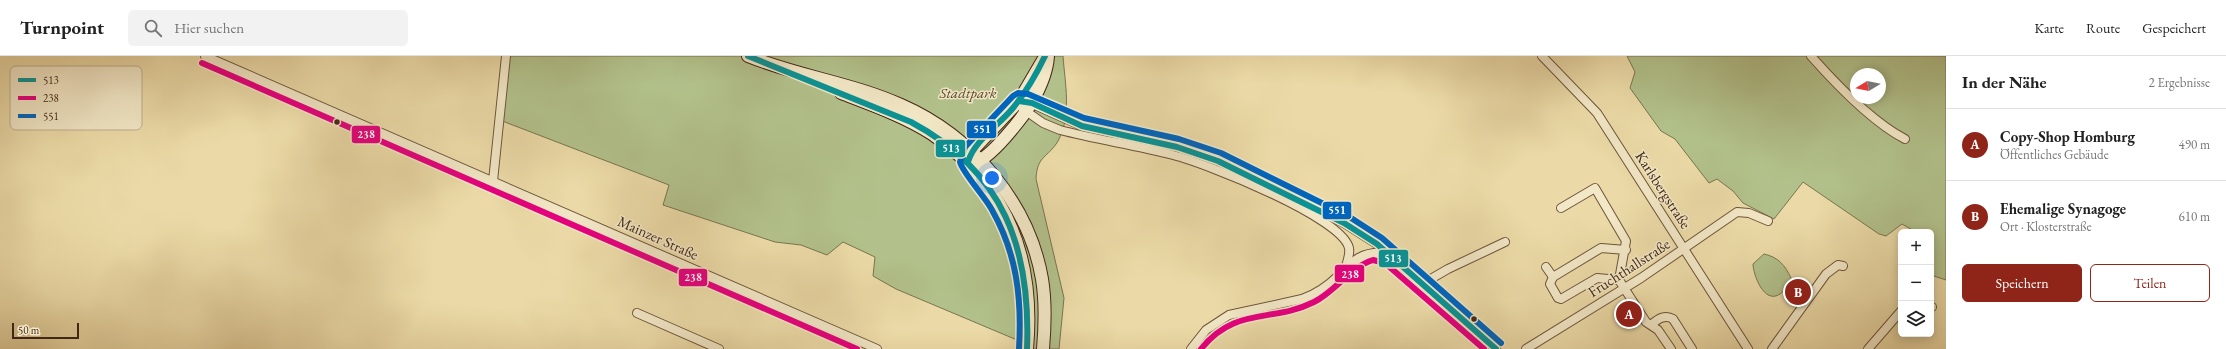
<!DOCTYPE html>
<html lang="de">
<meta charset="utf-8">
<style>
:root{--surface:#fff;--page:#f2f2f2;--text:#222;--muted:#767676;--line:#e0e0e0;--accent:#8f2418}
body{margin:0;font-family:"EB Garamond",serif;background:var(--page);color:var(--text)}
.controls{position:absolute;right:12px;bottom:12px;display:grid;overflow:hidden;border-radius:6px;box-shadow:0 2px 10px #0003}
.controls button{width:36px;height:36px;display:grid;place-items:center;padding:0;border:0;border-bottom:1px solid var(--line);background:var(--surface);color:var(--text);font:20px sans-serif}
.compass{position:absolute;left:1850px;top:12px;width:36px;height:36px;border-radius:50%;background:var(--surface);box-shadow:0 2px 10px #0003;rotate:260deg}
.scale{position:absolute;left:12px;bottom:10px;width:67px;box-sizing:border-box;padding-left:4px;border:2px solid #432716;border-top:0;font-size:11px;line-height:14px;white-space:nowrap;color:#432716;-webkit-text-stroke:3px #f2e7c6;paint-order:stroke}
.you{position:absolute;left:992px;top:122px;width:14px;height:14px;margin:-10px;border:3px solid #fff;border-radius:50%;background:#1a73e8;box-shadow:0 0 0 6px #1a73e833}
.badge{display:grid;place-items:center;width:26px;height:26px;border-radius:50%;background:var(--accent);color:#fff;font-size:13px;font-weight:700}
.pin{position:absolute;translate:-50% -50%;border:2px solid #fff;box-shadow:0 1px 4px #0006}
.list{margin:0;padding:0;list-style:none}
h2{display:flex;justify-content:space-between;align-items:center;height:52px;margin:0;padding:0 16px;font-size:17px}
h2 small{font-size:13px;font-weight:400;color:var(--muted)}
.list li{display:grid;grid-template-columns:26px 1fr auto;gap:12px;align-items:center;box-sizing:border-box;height:72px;padding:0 16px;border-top:1px solid var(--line)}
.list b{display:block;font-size:15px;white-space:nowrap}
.list p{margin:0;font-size:13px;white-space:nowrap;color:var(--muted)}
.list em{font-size:13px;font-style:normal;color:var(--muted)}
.actions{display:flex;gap:8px;padding:12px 16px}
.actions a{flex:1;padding:9px 0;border:1px solid var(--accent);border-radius:6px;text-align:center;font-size:14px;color:var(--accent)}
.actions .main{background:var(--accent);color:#fff}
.icon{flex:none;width:22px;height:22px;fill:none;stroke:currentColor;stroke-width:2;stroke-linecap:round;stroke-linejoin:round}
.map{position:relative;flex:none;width:1946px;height:293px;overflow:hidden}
header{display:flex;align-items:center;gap:24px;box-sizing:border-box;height:56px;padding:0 20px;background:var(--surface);border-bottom:1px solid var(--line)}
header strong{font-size:19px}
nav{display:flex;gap:22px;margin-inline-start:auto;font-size:14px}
.search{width:280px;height:36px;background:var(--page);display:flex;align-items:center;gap:10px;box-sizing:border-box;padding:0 14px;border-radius:6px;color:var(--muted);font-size:15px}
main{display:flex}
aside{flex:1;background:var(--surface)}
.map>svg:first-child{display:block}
</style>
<header>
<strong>Turnpoint</strong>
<div class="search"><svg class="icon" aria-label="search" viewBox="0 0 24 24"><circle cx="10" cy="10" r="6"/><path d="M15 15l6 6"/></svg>Hier suchen</div>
<nav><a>Karte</a><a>Route</a><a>Gespeichert</a></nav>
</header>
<main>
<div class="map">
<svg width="1946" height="293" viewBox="0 0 1946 293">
<rect width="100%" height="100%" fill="#ebdaa7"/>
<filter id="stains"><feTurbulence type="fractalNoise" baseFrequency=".005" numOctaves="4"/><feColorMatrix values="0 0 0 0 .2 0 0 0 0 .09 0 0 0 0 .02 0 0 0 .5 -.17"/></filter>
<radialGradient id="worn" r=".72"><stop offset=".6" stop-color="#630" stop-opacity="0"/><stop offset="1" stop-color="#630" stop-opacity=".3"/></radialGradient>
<g fill="#b2c18b" stroke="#7a7450" fill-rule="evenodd">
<path d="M502,0H1063C1065,28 1072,59 1058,85C1048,102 1037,99 1036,123L1064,242L1059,293H1016L1017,284L896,233L873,220L875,201L843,186L827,199L801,189L775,186L663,149L669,129L497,63Z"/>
<path d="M1627,0H1946V224L1934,220L1931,212V176H1916L1902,168L1886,180L1879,178L1803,126L1774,163L1743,147L1733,135L1717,123L1709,127L1675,83L1661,75L1630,32L1635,16ZM1856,18H1880V42H1856Z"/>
<path d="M1764,198C1778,201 1785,209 1791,222C1788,227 1785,235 1780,238C1764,249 1753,218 1753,208Z"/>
</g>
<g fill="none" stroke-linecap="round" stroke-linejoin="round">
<defs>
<g id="street">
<path d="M205,0L877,293"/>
<path d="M1542,0L1597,57L1748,293"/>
<path d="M1811,0C1835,27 1874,67 1905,83"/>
<path d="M1028,46L1082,70L1177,91L1218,105L1344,167L1377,188L1496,293"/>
<path d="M1023,53L1043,67L1060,74C1098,84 1136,89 1173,99C1205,107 1342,161 1349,192C1350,197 1348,204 1346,210"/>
<path d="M493,125L506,0"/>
<path d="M1561,152L1595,132L1626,185L1619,224L1646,266L1658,274L1671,293"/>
<path d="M1546,211L1553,221"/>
<path d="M1619,224L1597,222L1561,243L1558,242L1550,228L1553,221L1601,192L1626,194"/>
<path d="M1422,228L1448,213L1505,186"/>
<path d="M1931,251H1932"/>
<path d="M637,257L719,293"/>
<path d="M1652,268C1658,263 1665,258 1673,263L1692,293"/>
<path d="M1191,293L1206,274L1229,259L1302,243C1316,238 1329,229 1339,219C1353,204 1363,195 1385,197"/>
<path d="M1526,293L1641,222L1737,156L1749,157L1768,165"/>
<path d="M1772,293L1826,218L1838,209L1843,210"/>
<path d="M1868,293L1901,255"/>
</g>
<g id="secondary">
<path d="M748,0C797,20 852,27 901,49C972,80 1029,147 1042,223C1046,247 1045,270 1043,293"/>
<path d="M841,37C872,49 904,60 932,78C1008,129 1035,204 1027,293"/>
<path d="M969,103L971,96L1019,45L1043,4"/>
<path d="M973,107C990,104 1023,61 1032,46C1040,32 1047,17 1048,0"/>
</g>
</defs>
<use href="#street" stroke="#6d543a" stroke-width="10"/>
<use href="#secondary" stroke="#432716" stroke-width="14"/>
<use href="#street" stroke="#f2e7c6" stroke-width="8"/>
<use href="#secondary" stroke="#f2e7c6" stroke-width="12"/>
<defs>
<g id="bus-1">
<path d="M748,0L911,66C1004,116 1031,192 1027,293"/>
<path d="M1019,45L1032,47L1082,70L1177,91L1218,105L1344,167L1377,188L1496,293"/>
<path d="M968,106C974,85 999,69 1013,52C1026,36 1036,19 1045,0"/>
</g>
<g id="bus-2">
<path d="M202,7L857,293"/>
<path d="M1201,293C1235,250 1272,267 1314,246C1336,235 1350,211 1373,204L1385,207L1484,293"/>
</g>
<path id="bus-3" d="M1019,293C1022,243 1017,198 992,154C986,142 962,116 960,106L965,91L1013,40L1018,37L1028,38L1084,62L1179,83L1221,97L1348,160L1382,182L1501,287"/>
</defs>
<use href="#bus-1" stroke="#f2e7c6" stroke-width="9"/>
<use href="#bus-2" stroke="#f2e7c6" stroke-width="9"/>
<use href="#bus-3" stroke="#f2e7c6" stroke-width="9"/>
<use href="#bus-1" stroke="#0a9294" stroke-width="6"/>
<use href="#bus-2" stroke="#e5007d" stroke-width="6"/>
<use href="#bus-3" stroke="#0065bd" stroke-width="6"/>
</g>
<g fill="#432716" stroke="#f2e7c6" stroke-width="1.5">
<circle cx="337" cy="66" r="3.5"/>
<circle cx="1474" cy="263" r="3.5"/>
</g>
<g text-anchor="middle" stroke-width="3" stroke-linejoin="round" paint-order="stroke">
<g font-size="15" font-style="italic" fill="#59462d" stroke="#f2e7c6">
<text x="968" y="42">Stadtpark</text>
</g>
<g font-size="15" fill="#432716" stroke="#f2e7c6">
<text transform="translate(1663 134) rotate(57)" y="5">Karlsbergstraße</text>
<text transform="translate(658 182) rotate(24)" y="5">Mainzer Straße</text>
<text transform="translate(1629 212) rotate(-33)" y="5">Fruchthallstraße</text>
</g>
</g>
<rect x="10" y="10" width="132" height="64" rx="6" fill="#f2e7c6" stroke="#bead91" stroke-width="1"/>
<rect x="18" y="22" width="18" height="4" fill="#0a9294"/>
<rect x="18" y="40" width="18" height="4" fill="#e5007d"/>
<rect x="18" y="58" width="18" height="4" fill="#0065bd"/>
<g font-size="11" fill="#432716">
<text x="43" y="28">513</text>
<text x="43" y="46">238</text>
<text x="43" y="64">551</text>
</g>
<g stroke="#f2e7c6" stroke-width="1.5">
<rect x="966" y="64" width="31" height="19" rx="4" fill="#0065bd"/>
<rect x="351" y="69" width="30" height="19" rx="4" fill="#e5007d"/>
<rect x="935" y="83" width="31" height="19" rx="4" fill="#0a9294"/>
<rect x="1322" y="145" width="30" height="19" rx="4" fill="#0065bd"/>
<rect x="1378" y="193" width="31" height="19" rx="4" fill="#0a9294"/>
<rect x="1334" y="208" width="31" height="19" rx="4" fill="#e5007d"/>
<rect x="678" y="212" width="30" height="19" rx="4" fill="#e5007d"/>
</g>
<g font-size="11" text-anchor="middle" font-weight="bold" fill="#fff">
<text x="982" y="77">551</text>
<text x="366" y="82">238</text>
<text x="951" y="96">513</text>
<text x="1337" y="158">551</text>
<text x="1393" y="206">513</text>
<text x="1350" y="222">238</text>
<text x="693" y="225">238</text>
</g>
<rect width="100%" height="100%" filter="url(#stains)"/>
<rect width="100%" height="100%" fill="url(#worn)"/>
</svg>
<div class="controls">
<button>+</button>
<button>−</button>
<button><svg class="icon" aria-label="layers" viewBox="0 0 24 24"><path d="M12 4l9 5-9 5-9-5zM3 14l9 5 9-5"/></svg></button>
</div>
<svg class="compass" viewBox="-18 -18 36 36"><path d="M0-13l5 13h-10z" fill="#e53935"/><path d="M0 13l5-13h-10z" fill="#767676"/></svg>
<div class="scale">50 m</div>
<div class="you"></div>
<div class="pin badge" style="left:1629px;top:258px">A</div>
<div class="pin badge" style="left:1798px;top:236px">B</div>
</div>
<aside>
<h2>In der Nähe<small>2 Ergebnisse</small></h2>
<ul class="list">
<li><span class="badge">A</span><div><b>Copy-Shop Homburg</b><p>Öffentliches Gebäude</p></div><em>490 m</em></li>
<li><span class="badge">B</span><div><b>Ehemalige Synagoge</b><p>Ort · Klosterstraße</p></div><em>610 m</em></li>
</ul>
<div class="actions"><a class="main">Speichern</a><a>Teilen</a></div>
</aside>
</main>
